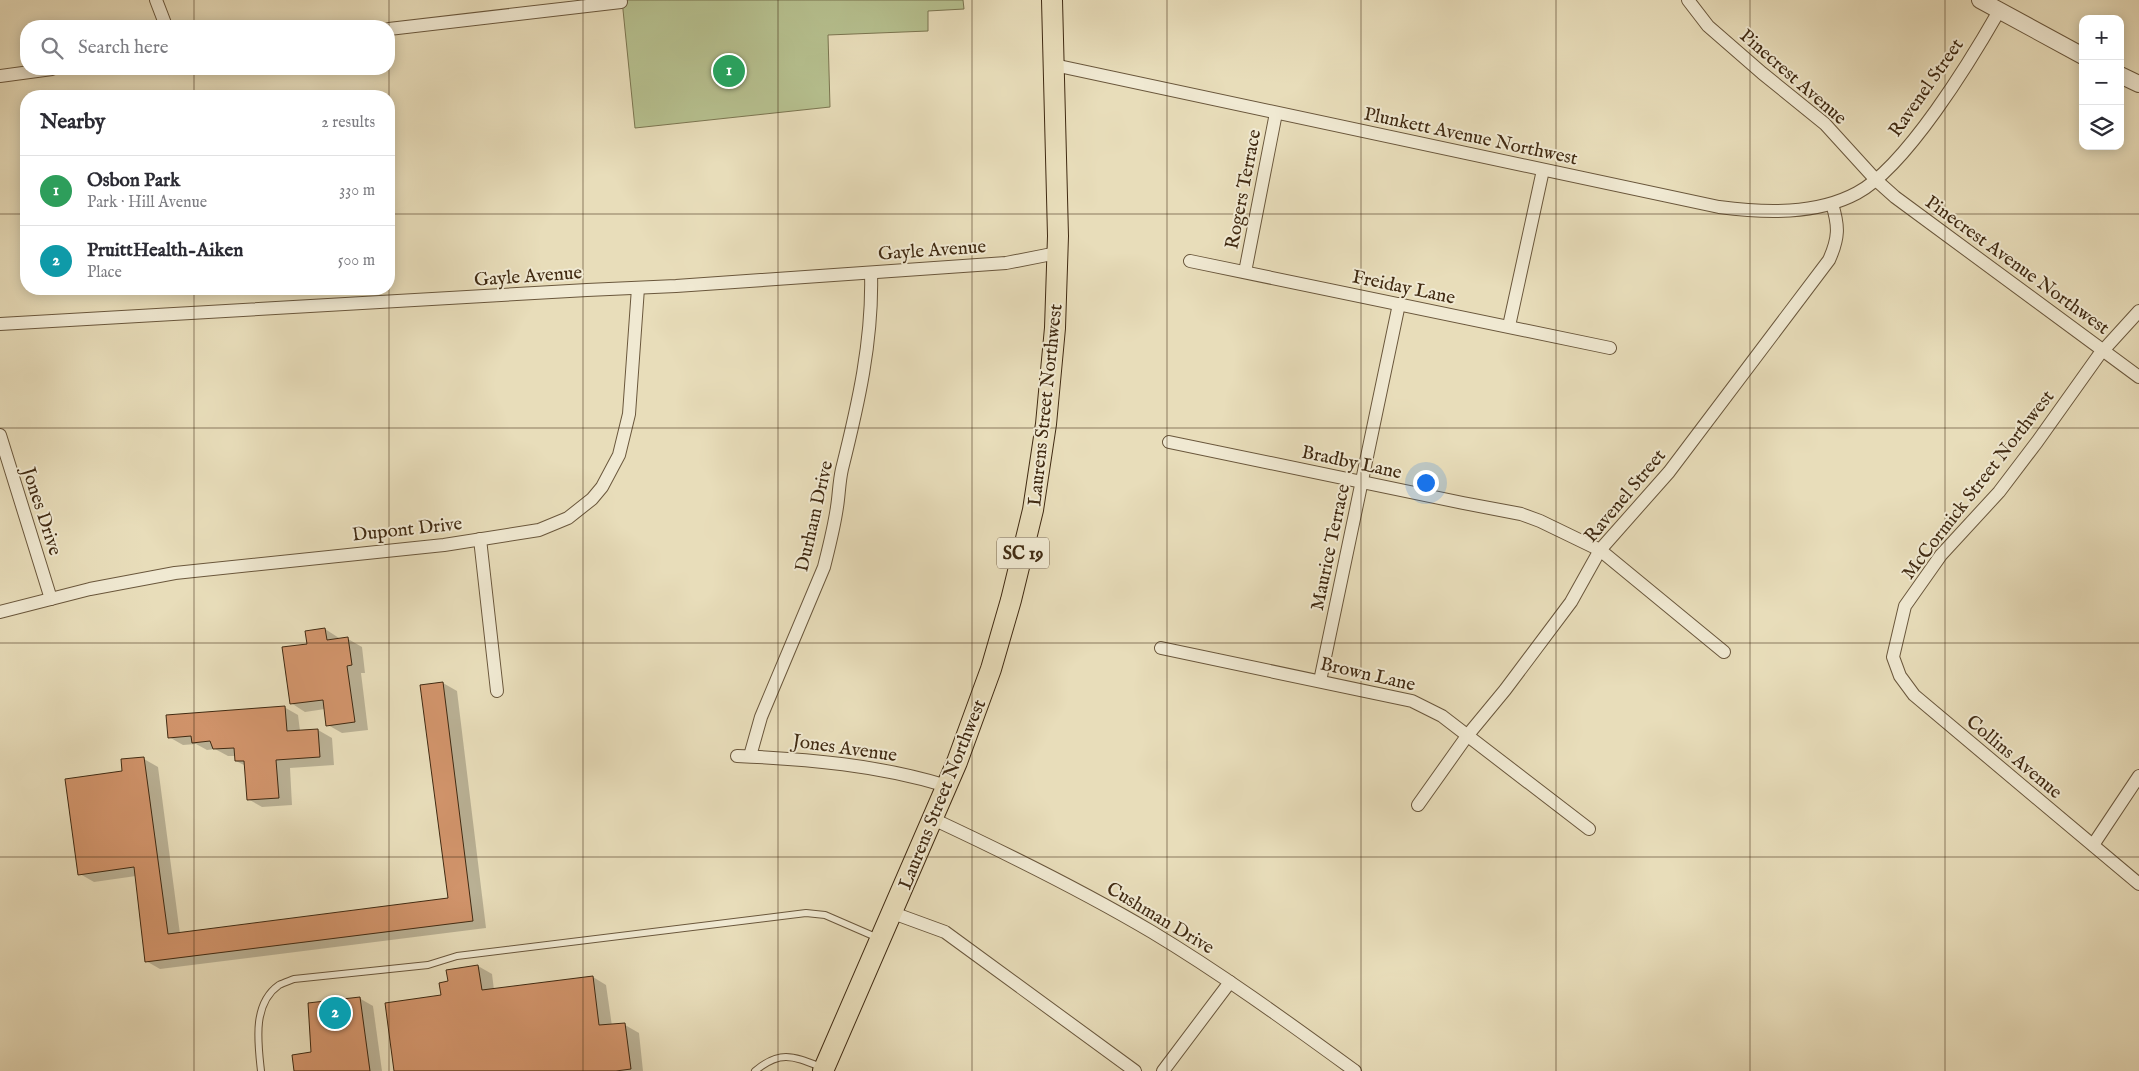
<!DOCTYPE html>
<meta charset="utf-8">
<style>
:root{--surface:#fff;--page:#f2f2f3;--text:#2b2b33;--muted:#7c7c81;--line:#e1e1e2;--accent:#8f2418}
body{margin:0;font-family:"IM FELL English",serif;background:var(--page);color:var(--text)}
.controls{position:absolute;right:15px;top:15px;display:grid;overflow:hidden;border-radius:10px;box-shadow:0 2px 12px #0003}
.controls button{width:45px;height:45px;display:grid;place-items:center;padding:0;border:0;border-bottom:1px solid var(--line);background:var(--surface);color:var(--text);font:25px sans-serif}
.you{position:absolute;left:1425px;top:482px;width:18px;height:18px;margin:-12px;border:4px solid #fff;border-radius:50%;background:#1a73e8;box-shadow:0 0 0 8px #1a73e833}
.badge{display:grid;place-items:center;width:32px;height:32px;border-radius:50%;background:var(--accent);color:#fff;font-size:16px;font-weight:700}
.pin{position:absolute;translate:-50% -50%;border:2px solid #fff;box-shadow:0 1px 5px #0006}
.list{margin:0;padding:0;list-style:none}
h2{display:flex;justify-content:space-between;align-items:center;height:65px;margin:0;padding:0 20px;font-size:21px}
h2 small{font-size:16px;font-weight:400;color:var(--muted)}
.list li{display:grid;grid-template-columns:32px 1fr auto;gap:15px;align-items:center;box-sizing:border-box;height:70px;padding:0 20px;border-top:1px solid var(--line)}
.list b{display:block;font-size:19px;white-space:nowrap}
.list p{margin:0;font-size:16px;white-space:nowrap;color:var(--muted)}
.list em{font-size:16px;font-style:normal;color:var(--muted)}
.icon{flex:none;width:28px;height:28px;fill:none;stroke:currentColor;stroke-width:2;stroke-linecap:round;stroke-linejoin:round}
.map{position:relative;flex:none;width:2139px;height:1071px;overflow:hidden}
.search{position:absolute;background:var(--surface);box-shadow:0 2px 12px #0003;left:20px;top:20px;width:375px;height:55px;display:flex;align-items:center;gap:12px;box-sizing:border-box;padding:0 18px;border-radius:20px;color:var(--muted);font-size:19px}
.panel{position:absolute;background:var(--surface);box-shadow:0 2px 12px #0003;left:20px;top:90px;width:375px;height:205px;border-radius:20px}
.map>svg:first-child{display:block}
</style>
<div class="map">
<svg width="2139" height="1071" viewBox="0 0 2139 1071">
<rect width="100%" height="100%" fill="#e8ddba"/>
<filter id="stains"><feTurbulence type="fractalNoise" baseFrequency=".004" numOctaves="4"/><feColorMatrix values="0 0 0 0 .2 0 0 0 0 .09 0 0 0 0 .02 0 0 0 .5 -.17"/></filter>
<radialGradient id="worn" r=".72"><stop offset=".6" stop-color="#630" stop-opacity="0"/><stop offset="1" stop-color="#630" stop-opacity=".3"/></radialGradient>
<path fill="#b6c08f" stroke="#7b7550" d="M622,0H963L964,9L928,11V31L828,35L830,107L635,128Z"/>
<g fill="#0003">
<path d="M325,629L339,638V640L348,639L362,647L365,673H361L368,730L342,733L328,725L325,709L305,712L291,703L308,645Z"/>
<path d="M443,683L457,691L486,928L160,969L146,961L136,876L94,882L80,874L124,772L144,759L158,767L180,934L449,900L422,686Z"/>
<path d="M284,707L298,715L300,731L318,730L332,738L334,765L290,768L292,805L262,807L248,799L246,766L236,761V756H228L215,749L207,750L196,744L183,745L169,737Z"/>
<path d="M478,966L492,974L494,990L593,977L606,985L612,1026L625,1025L639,1033L643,1071H395L442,996L449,982Z"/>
<path d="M359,998L373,1006L382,1071H295Z"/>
</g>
<g fill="#d1946b" stroke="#402a12">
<path d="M325,628L327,640L348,637L352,665L347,666L355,722L326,726L323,700L290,704L282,647L307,644L305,631Z"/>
<path d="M443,682L473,921L145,962L134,867L78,875L65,779L122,771L121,759L144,757L168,934L448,898L420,685Z"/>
<path d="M285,706L287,731L318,729L320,757L276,760L279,798L247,800L244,761H235L234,748L213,749L210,741L192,743L191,736L168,738L166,715Z"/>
<path d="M478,965L482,990L593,976L599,1025L625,1023L631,1069L616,1071H394L385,1003L441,995L439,983L448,981L446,970Z"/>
<path d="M360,997L370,1071H294L292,1055L311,1052L308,1003Z"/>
</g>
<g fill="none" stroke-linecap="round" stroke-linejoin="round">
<defs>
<g id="service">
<path d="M261,1071C258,1043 252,1004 279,985C283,983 289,981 294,979L428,965L457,956L806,913L825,915L878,938"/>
<path d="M755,1071C780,1050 793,1056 821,1067"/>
</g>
<g id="minor">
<path d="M156,0L166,26"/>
<path d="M1688,0L1708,26L1762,73L1825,124L1876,180L1895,197L2139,377"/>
<path d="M389,29L621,2"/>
<path d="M1054,65L1719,207C1765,213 1816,215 1857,193C1906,167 1971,60 1999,11"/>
<path d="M0,76L52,69"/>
<path d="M1190,261L1610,348"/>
<path d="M1245,272L1276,113"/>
<path d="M2139,311L2099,355L2037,442L1999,492L1941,555L1905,606L1893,657L1900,676L1914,695L2139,884"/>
<path d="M0,324L587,290L676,286L1006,263L1057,253"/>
<path d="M1509,326L1543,170"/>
<path d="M0,435L51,599"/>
<path d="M1169,442L1463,503L1521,514L1540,521L1600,550L1724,652"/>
<path d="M480,539L497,691"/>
<path d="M0,612L90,589L175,573L444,545L539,530L568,518L592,499L602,487L619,455L629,414L638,288"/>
<path d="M1161,648L1412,701L1442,716L1589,829"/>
<path d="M1320,681L1399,304"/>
<path d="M737,756C808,759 879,765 947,786"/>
<path d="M750,756L761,717L824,567C829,547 834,528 837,507C839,495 839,482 842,469C858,405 873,340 871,273"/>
<path d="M1418,805L1467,736L1505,690L1571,602L1600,550L1669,472L1829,260C1839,238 1839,226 1832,204"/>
<path d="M933,819C1008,854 1081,890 1152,932C1222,974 1289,1023 1355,1071"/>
<path d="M2093,845L2139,776"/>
<path d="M893,913L945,932L1135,1071"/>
<path d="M1163,1071L1230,982"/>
</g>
<g id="tertiary">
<path d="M1980,0L2083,56"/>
<path d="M2120,75L2139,84"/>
</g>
<path id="primary" d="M823,1071L957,762L991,669L1011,600L1033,510L1046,424L1055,328L1058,236L1052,0"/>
</defs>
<use href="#service" stroke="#6a573c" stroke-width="8"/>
<use href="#minor" stroke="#6a573c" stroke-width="14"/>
<use href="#tertiary" stroke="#6a573c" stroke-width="18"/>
<use href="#primary" stroke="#402a12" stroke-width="22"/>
<use href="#service" stroke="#f0e9d2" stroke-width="6"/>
<use href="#minor" stroke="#f0e9d2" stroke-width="12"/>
<use href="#tertiary" stroke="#f0e9d2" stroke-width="16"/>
<use href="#primary" stroke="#e8ddba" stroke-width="20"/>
</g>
<path fill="none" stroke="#402a12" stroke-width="1" stroke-opacity="0.55" d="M194,0V26M389,0V1071M583,0V1071M778,0V1071M972,0V1071M1167,0V1071M1361,0V1071M1556,0V1071M1750,0V1071M1945,0V1071M194,69V96M0,214H26M389,214H2139M194,289V1071M0,428H2139M0,643H2139M0,857H2139"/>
<g text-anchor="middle" stroke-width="4" stroke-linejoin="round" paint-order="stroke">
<rect fill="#f0e9d2" stroke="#75634c" stroke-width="1" x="997" y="537.5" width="52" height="31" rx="4"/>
<g font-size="18" font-weight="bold" fill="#402a12">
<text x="1023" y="559">SC 19</text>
</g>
<g font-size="19" fill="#402a12" stroke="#f0e9d2">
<text transform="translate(1794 76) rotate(41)" y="7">Pinecrest Avenue</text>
<text transform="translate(1925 87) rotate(-55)" y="7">Ravenel Street</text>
<text transform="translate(1471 135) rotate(12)" y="7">Plunkett Avenue Northwest</text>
<text transform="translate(1242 189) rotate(-79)" y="7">Rogers Terrace</text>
<text transform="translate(932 249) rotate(-4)" y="7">Gayle Avenue</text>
<text transform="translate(2018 264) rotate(36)" y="7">Pinecrest Avenue Northwest</text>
<text transform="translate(528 275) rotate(-4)" y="7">Gayle Avenue</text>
<text transform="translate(1404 286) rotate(12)" y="7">Freiday Lane</text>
<text transform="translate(1044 405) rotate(-84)" y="7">Laurens Street Northwest</text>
<text transform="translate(1352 461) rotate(12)" y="7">Bradby Lane</text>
<text transform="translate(1977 484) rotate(-52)" y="7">McCormick Street Northwest</text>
<text transform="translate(1624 495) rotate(-50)" y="7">Ravenel Street</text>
<text transform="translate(43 511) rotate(72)" y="7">Jones Drive</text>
<text transform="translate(813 516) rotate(-77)" y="7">Durham Drive</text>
<text transform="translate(407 528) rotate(-6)" y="7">Dupont Drive</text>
<text transform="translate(1329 547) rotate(-78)" y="7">Maurice Terrace</text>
<text transform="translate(1368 673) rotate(13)" y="7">Brown Lane</text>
<text transform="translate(845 747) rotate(8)" y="7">Jones Avenue</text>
<text transform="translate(2015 756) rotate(40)" y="7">Collins Avenue</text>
<text transform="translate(941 794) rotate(-68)" y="7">Laurens Street Northwest</text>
<text transform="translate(1161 917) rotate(31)" y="7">Cushman Drive</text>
</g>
</g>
<rect width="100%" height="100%" filter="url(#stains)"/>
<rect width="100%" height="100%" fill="url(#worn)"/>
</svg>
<div class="controls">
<button>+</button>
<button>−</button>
<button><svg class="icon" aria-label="layers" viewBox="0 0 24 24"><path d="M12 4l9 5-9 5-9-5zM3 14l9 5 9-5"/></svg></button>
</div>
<div class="you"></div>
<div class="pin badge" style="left:729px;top:71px;background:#2e9e5b">1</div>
<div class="pin badge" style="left:335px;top:1013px;background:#0f9aa8">2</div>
<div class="search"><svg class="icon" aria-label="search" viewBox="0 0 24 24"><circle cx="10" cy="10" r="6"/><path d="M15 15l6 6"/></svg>Search here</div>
<section class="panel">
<h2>Nearby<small>2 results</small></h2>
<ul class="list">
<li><span class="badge" style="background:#2e9e5b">1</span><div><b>Osbon Park</b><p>Park · Hill Avenue</p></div><em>330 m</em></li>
<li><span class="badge" style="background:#0f9aa8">2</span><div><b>PruittHealth-Aiken</b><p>Place</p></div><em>500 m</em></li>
</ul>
</section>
</div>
